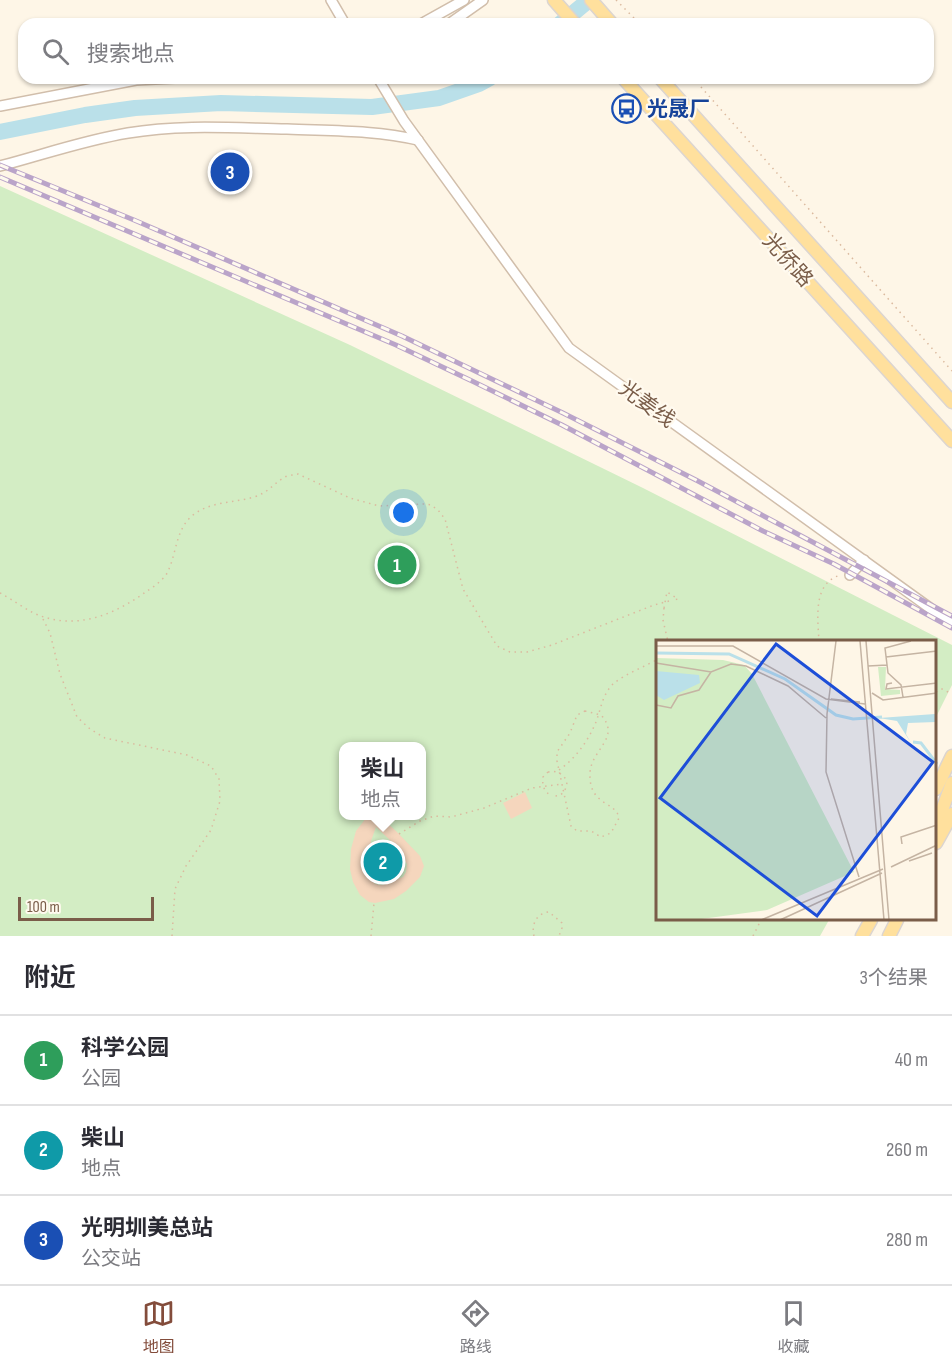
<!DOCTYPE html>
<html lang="zh">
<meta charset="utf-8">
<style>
:root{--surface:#fff;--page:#f2f2f3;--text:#2b2b33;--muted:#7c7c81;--line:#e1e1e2;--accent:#834c3b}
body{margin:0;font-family:"Sofia Sans Condensed","Noto Sans SC",sans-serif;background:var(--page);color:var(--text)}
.scale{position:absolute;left:18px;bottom:15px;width:136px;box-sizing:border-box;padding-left:6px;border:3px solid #7a5d49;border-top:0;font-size:16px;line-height:21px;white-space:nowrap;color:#7a5d49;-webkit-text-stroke:4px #fffaef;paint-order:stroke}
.you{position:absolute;left:404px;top:513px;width:21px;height:21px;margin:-15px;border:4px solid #fff;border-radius:50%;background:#1a73e8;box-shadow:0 0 0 9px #1a73e833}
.badge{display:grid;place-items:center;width:39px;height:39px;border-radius:50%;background:var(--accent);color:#fff;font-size:20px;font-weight:700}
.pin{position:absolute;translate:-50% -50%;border:3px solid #fff;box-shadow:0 2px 6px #0006}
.popup{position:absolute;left:339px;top:742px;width:87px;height:78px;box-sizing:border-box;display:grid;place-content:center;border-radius:12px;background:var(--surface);filter:drop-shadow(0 2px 4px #0005);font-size:20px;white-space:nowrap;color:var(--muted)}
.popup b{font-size:22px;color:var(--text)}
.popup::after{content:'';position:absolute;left:50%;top:100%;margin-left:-12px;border:12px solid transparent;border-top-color:var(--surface)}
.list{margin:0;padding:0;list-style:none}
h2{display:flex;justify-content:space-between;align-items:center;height:78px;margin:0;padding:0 24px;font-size:26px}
h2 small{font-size:20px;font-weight:400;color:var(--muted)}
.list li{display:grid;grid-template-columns:39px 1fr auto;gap:18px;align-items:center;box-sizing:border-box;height:90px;padding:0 24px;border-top:2px solid var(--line)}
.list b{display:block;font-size:22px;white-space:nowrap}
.list p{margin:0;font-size:20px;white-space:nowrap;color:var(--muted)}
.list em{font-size:20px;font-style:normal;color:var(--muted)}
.icon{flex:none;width:33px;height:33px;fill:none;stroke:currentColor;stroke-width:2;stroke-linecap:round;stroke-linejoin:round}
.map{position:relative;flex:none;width:952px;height:936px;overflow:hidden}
.search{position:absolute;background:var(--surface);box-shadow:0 2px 4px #0004;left:18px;right:18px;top:18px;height:66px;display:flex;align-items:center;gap:15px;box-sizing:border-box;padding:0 21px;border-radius:18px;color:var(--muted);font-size:22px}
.sheet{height:348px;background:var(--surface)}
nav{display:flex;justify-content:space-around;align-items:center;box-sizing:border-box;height:84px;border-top:2px solid var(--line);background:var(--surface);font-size:16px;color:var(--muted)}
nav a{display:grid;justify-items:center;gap:3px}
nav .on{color:var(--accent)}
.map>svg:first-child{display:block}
</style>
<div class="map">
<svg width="952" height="936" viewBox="0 0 952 936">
<rect width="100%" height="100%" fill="#fef6e7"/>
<path fill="#d3edc4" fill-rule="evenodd" d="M0,186L350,345L643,488L952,645V685L936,717V642H658V920H829L820,936H0ZM344,746H422V816H344Z"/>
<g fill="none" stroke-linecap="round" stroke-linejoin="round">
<g stroke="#bae0e9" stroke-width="16">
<path d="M560,24L589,0"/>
<path d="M0,132L85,115L135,108L221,103L372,107L439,98L479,84L490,78"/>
</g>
</g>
<g fill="#f5d6bd" fill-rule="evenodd">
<path d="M525,792L532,808L511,819L503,803Z"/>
<path d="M374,816L386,822L396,831L420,856L424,866L420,877L406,891L394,899L375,903L369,902L360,895L353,882L350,869L351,849L356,831L366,818ZM376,827L392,842L407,864L406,872L403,877L382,885L375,884L371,877V841Z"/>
</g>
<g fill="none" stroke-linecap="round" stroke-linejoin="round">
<defs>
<g id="minor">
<path d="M331,0L345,24"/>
<path d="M421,24L464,0"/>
<path d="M449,24L483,0"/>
<path d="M378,78L404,121L569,348L952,624"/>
<path d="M0,106L136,80L175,78"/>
<path d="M0,166C42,155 85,140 128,133C180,124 234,128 287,129C331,131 375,130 418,140"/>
<path d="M850,575L864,560"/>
</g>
<g id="major">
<path d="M554,0L575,24"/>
<path d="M591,0L612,24"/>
<path d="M623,78L952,441"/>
<path d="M660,78L952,402"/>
<path d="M936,789L952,756"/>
<path d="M936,826L952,783"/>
<path d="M936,843L952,814"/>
<path d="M862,936L871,920"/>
<path d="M889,936L897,920"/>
</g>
</defs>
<use href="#minor" stroke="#d1beab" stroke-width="12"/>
<use href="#major" stroke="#dcd5d0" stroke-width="15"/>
<g stroke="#dbba9f" stroke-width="1.5" stroke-dasharray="1.5 4.5" stroke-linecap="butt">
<path d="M616,0L640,24"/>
<path d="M693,78L952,371"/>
<path d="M0,593C14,600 29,613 44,617C81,629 117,613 147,591C155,586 166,578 169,569C177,550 176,529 193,515C211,501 234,503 254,497C268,493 274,483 285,477C288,475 294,475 298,474L350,498L379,506L425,504L431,505L438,510L445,519L463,589L497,646L510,652H527L552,645L654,605L673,600"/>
<path d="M664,608L663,620L668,642"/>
<path d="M43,619L50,633L60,674L77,717L90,729L105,738L187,755L211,766L219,779L220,801L211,830L186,866L175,889L172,936"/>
<path d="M819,642C818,620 812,582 841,575"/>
<path d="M936,692L942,689L952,694"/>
<path d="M559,770C576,758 588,741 596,722C601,709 602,695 613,684C625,674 644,667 658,659"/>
<path d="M548,772L543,777C542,786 544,792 552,796"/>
<path d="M399,834L420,821L434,816L451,817L484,808L532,788L562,784"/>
<path d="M371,936L374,903"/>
<path d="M534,936C531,924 537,913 549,912L562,923V928L559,936"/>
<path d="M753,936L761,920"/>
</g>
<use href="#minor" stroke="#fff" stroke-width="9"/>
<use href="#major" stroke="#ffe09d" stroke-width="12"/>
<defs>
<g id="rail">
<path d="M0,165L134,220L402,336L563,413L696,480L952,616"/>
<path d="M0,177L396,345L472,381L562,425L763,531L834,564L952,628"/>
</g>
</defs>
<use href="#rail" stroke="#baa4c9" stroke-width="5"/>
<use href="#rail" stroke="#fffaef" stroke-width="3" stroke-dasharray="9" stroke-linecap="butt"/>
<g stroke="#dbba9f" stroke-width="1.5" stroke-dasharray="1.5 4.5" stroke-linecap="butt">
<path d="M664,608L667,592L678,599L673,600"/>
<path d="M585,711L601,715C622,738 590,750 590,774C589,806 616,801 619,818L611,833L601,837L591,831H577L571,826L557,761V752L570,733L577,715Z"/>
<path d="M548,772C556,770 564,774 567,782C566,791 562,797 552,796"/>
</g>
</g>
<defs>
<symbol id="bus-ring" viewBox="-11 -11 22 22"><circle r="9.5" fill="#fffaef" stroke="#1a4fb4" stroke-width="1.5"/><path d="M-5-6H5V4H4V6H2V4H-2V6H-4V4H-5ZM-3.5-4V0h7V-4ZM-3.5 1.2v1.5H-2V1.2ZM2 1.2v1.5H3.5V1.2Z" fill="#1a4fb4"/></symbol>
</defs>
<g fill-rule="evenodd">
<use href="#bus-ring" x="610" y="92" width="33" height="33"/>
</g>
<g text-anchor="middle" stroke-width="4.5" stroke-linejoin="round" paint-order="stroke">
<g font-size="21" font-weight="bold" fill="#164399" stroke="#fffaef" text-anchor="start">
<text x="647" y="116">光晟厂</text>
</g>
<g font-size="21" fill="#7a5d49" stroke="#fffaef">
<text transform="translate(788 260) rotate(48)" y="7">光侨路</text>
<text transform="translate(647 404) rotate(36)" y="7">光姜线</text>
</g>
</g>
<g transform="translate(656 640)">
<rect width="280" height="280" fill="#fef6e7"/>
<path d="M0,18L67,20L88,25L96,34L198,232L111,270L38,280H0ZM222,27H230L229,49L244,50V54L225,56Z" fill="#d3edc4"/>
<path d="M0,31L43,35L44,43L8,60L0,55ZM279,74L280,82L252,83L250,94L255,103L241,81L223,78Z" fill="#bae0e9"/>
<path fill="none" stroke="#bae0e9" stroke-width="3" d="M0,13L73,14L129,39L180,75L197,79L226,77M257,102L265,103L281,124"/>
<path fill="none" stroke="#c5b4a3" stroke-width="1.5" d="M180,1L171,74L170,132L203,237M204,1L228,280M210,1L233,280M0,6H77L170,59L209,64M230,17L281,11M0,23L55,32L75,24L90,26L132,46L170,78M212,26L231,25M236,43L231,44L230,49L281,43M216,53L227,60L281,53M247,57L245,45L232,33L229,8L255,1M175,59L204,62M0,65L15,68L22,56L43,50L55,32M246,204L245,197L281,185M253,221L276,213M235,227L281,205M105,280L227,229M124,280L226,233"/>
<path fill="#1d4ed8" fill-opacity="0.15" stroke="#1d4ed8" stroke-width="3" d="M120,4L277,122L161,276L4,158Z"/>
<rect width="280" height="280" fill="none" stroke="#7a5d49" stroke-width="3"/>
</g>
</svg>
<div class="scale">100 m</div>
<div class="you"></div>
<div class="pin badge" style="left:397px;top:565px;background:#2e9e5b">1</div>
<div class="pin badge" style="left:383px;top:862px;background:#0f9aa8">2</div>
<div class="popup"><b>柴山</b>地点</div>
<div class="pin badge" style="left:230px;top:172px;background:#1a4fb4">3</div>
<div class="search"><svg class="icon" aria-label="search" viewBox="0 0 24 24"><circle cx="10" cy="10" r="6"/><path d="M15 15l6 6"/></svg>搜索地点</div>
</div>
<section class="sheet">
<h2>附近<small>3个结果</small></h2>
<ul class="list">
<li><span class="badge" style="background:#2e9e5b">1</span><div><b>科学公园</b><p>公园</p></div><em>40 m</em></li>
<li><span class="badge" style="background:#0f9aa8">2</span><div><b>柴山</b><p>地点</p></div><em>260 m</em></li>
<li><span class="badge" style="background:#1a4fb4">3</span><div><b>光明圳美总站</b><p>公交站</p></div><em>280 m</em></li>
</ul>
</section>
<nav>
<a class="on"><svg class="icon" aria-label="map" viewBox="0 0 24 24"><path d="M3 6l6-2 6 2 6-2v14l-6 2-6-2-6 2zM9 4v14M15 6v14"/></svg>地图</a>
<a><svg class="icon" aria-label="directions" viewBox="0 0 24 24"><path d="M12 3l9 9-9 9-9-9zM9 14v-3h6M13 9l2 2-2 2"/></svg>路线</a>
<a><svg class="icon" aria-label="saved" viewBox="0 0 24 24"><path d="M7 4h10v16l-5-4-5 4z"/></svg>收藏</a>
</nav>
